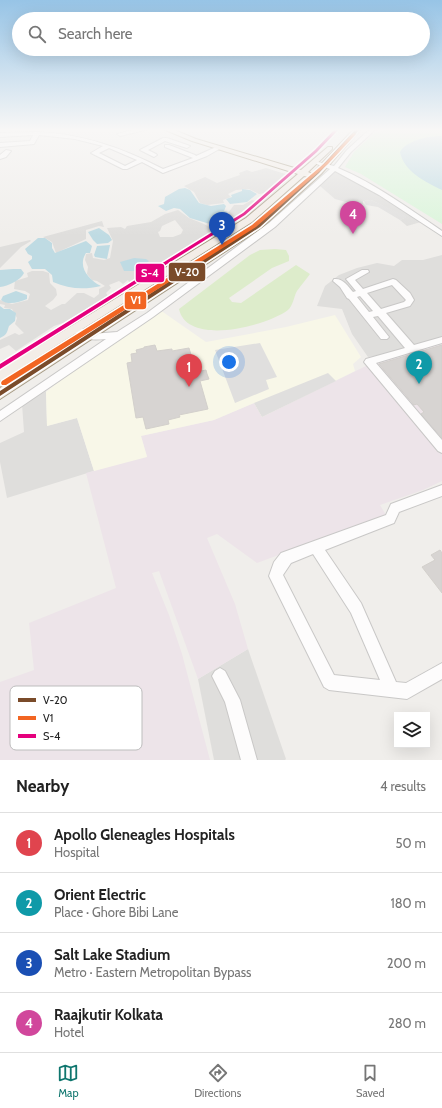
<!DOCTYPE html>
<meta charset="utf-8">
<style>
:root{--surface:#fff;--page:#f6f6f6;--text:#222;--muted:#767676;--line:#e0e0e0;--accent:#0f766e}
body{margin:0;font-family:Cabin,sans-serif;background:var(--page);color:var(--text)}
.controls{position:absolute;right:12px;bottom:12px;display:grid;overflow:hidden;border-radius:0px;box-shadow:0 4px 16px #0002}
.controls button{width:36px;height:36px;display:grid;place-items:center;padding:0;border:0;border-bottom:1px solid var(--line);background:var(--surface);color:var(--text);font:20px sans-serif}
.you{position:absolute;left:229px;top:362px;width:14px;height:14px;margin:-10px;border:3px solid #fff;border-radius:50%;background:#1a73e8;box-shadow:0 0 0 6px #1a73e833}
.badge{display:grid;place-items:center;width:26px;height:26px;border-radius:50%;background:var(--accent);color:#fff;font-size:13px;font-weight:700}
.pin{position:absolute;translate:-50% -33px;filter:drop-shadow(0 1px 2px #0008)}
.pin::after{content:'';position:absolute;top:21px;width:14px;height:12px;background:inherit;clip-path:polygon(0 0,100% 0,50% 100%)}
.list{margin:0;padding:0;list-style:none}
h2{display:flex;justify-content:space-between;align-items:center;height:52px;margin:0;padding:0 16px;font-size:17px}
h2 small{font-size:13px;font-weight:400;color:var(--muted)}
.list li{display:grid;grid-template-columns:26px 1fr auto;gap:12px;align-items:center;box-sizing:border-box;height:60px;padding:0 16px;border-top:1px solid var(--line)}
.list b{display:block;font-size:15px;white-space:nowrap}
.list p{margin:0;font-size:13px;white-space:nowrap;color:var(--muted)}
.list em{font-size:13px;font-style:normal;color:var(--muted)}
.icon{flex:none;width:22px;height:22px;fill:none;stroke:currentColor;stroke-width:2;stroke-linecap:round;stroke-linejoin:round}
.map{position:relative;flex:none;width:442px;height:760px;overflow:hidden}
.search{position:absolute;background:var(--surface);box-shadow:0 4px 16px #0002;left:12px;right:12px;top:12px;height:44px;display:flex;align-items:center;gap:10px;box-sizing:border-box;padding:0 14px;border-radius:22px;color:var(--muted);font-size:15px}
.sheet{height:292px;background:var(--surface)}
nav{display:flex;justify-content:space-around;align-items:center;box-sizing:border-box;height:56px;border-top:1px solid var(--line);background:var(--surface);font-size:11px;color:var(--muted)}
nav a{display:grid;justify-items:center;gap:2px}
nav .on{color:var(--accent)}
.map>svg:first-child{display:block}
</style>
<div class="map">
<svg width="442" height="760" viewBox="0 0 442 760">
<rect width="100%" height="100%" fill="#f0eeeb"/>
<g fill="#dfdedc" fill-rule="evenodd">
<path d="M266,168L292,176L254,210L247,219L238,220L224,226L190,249L193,254L138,288H132L128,280L123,284L119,281L109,285L111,288L106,293L108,296L63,323L54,326L16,351L9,345L0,349V340L15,333L19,335L24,333L15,324L17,318L12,309L4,308L5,305L0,304V300L12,304L28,300L30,294L25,291L14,289L15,281L28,277L27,273L32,271H43L49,273L50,283L56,289L57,295L53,300L45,306L51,310L62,304H65L77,293H84L94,298L99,294V289L105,286L97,281L92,280L87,274L88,267L85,260L86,254L92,253L93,258L104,260L110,258L113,241L107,228L121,227L125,229L127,226L151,222L165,214L178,210L189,218L204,224L213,229L210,225L222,221L234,205H243L252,200L258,202L266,193L259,194L249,189L236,190L228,194L231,197L223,200L224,203L207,205L200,203L194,192L184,186L205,177L217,183L240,175L239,173L247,170L252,172ZM175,220L183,230L181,234L173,237H160L158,232L160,231L162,226Z"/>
<path d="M334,171L354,180L421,222L407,226L400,220L406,217L371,200L363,201V204L351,206L346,202L335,199L319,185Z"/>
<path d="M102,221L104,227L99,226L86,230V239L56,253L52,242L43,237Z"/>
<path d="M30,240L31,241L21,247L0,268V247Z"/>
<path d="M442,255V338L391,354L368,357L352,334L342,309L317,306L325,286L339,275L357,268L377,263L394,266L402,260H423Z"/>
<path d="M43,387L46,392L47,426L77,418L94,471L7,498L0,462V443L24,432L22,404Z"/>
<path d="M248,649L286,759L285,760H214L198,679Z"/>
</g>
<path fill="#ede4e9" d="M442,341V481L423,490L380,505L386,515L257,563L217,534L207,538L235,604L248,649L198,679L159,571L152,573L169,615L182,654L210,760H0V682L34,670L29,623L116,588L86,473L147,456L141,436L214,420L254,403L262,417L372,363Z"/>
<path fill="#f8f7e8" d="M160,310L206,342L286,327L335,315L361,357L353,364L355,371L262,417L254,403L214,420L141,436L147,457L94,471L77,418L47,426L46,392L80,365Z"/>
<path fill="#ddeccb" d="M275,249L286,250L289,256V261L272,268L229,298L232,302L241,303L296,265L310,274C306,280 301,285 297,291C294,296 293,306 288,310C267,326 187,347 179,309L250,255L260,250Z"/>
<path fill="#daf5da" d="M389,129H442V224L361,174L345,167L354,152L376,132Z"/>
<g fill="#e0dfde">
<path d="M371,200L402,214L407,217L400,220L378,207L366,205L364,201Z"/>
<path d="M260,343L277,377L266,380L269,389L235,403L215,350Z"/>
<path d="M328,373L336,381L262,417L254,403Z"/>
</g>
<g fill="#bfdbe3">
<path d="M442,136V190C426,182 404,172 400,152C407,140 429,136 442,136Z"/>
<path d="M185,188L190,190L199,203L211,206L224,204L226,206L224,211L228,212L220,220L210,224L190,218L180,209L174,208L166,211L158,206L164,204L165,197L179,189Z"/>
<path d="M242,189L250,190L257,194L247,202L230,204L226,199L232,197L231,195L242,191Z"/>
<path d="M99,228L109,235L112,240L108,243L97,244L93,240L88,232Z"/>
<path d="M38,238H45L52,243V248L55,253L86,241L92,246L90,253H86C77,267 89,280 101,286C84,290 69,289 53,282L52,275L45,269H32L28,262L32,259V256L28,254L25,249Z"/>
<path d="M110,245L107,259L95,257L94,255L97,246Z"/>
<path d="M134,258L146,259L149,261L138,271H124L120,262Z"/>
<path d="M13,269H21L24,273C21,280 8,286 0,287V270Z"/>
<path d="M16,291L27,295V299C19,302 9,306 1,300L3,296Z"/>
<path d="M0,306L4,309H10L16,313L15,321L9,326C7,332 7,335 0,338Z"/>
</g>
<g fill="#d7d4d2" stroke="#d3d0cc">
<path d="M155,345L157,351L172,349V351L189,348L196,372L206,370L207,374L209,379L200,381L208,409L179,415L180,417L168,420L169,424L146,429L143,417L136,418L127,363L132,362L131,354L137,353L136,350L144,348V347Z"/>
<path d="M442,345V438L421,414L424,412L417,404L414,405L379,364Z"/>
<path d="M440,550L442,553V593L422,567L435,560L431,555Z"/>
</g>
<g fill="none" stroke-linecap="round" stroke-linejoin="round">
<defs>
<g id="minor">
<path d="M136,129H149L120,136L117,134Z"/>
<path d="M370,129H376L351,152L338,168C376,184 408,208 442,231V236L379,195L335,171L275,227L153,317L0,421V411L106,339C93,340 81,341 71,329L73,327H79L91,334L117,332L147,313L269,223L330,169L314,163V161L334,166L347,150Z"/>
<path d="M38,132C83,134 123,148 163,169L193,158L165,147V145H169L195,155L196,156L216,147L221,148L207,156L163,173L142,162L127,169H123L91,153L103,146L75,139L39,135L34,144L0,147V143L30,141L33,135L0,137V133ZM109,148L137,160L125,166L99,153Z"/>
<path d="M163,138H167L190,146L187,148L165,141L148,150L156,154L157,155L154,157L140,150Z"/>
<path d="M6,150L11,151L6,157L0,159V155Z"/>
<path d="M362,270H368L369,272L355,280L363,289L393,279L396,280L410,293L414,300L410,306L386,313L414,345L442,337V343L376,363L442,440V453L438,451L364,362L366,359L405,348L378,316L373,317L389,337L387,339H381L349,299L347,298L340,287L333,281L334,279C343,278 348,286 353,292L356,291L346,279ZM392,285L406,300L404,302L381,309L367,293ZM360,296L373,311L369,312L357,297Z"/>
<path d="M442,485V496L399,512L394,523L325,550L361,603L396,682L406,683L442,663V679L407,699L329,690L324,687L269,576L274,562L281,553L386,515L391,504ZM313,554L351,613L380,680L334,675L283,575L291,563Z"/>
<path d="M220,668L225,671L240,700L257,760H241L225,702L212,676L215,671Z"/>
</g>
<path id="major" d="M163,129H172L196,139L301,170L328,147H332V149L308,172L312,174L354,129H361L321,174L261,228L0,399V388L255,224L308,177L304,176L252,222L0,381V370L246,218L298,174L192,141Z"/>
</defs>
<use href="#minor" stroke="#c9c8c7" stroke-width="2"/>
<use href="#major" stroke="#a79c86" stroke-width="2"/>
<use href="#minor" fill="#fdfcfc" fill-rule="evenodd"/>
<use href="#major" fill="#f3ede7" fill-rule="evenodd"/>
<defs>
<path id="bus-1" d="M356,129H360L319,173L260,227L0,396V391L256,225L317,171Z"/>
<path id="bus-2" d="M353,133L356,134L328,164L256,227L6,385H2L1,383L2,381L252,225L326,162Z"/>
<path id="bus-3" d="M335,129H339L317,152L245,215L0,369V364L243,213L315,150Z"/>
</defs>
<use href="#bus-1" stroke="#fff" stroke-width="3"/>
<use href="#bus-2" stroke="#fff" stroke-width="3"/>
<use href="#bus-3" stroke="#fff" stroke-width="3"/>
<use href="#bus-1" fill="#7a4b2a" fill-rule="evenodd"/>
<use href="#bus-2" fill="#f26522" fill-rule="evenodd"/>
<use href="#bus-3" fill="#e5007d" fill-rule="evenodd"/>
</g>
<linearGradient id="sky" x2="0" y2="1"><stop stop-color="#97c4e6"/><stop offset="0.55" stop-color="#f8f7f6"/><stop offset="1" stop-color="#f8f7f6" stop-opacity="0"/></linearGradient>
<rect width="442" height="236" fill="url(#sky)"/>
<rect x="10" y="686" width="132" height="64" rx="6" fill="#fff" stroke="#bdbdbd" stroke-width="1"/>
<rect x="18" y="698" width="18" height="4" fill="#7a4b2a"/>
<rect x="18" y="716" width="18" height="4" fill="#f26522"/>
<rect x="18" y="734" width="18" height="4" fill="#e5007d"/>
<g font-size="11" fill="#222">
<text x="43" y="704">V-20</text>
<text x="43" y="722">V1</text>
<text x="43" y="740">S-4</text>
</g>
<g stroke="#fff" stroke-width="1.5">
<rect x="168" y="262" width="38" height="20" rx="4" fill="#7a4b2a"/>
<rect x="135" y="263" width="30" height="20" rx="4" fill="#e5007d"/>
<rect x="124" y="291" width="23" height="19" rx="4" fill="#f26522"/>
</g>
<g font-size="11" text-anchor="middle" font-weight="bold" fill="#fff">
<text x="187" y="276">V-20</text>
<text x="150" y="277">S-4</text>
<text x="136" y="304">V1</text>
</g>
</svg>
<div class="controls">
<button><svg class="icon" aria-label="layers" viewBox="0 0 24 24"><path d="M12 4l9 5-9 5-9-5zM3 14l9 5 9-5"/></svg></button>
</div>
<div class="you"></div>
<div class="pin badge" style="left:189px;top:387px;background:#e0444e">1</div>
<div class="pin badge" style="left:419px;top:384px;background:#0f9aa8">2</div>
<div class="pin badge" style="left:222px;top:245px;background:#1a4fb4">3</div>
<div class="pin badge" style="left:353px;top:234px;background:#d1479c">4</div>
<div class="search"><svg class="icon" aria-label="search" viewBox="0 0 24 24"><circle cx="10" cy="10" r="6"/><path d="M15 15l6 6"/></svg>Search here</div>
</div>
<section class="sheet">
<h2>Nearby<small>4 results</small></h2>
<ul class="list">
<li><span class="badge" style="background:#e0444e">1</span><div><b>Apollo Gleneagles Hospitals</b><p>Hospital</p></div><em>50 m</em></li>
<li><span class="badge" style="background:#0f9aa8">2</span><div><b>Orient Electric</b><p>Place · Ghore Bibi Lane</p></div><em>180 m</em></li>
<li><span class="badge" style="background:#1a4fb4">3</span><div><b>Salt Lake Stadium</b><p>Metro · Eastern Metropolitan Bypass</p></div><em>200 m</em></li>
<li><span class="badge" style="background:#d1479c">4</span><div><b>Raajkutir Kolkata</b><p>Hotel</p></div><em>280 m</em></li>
</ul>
</section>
<nav>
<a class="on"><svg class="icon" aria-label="map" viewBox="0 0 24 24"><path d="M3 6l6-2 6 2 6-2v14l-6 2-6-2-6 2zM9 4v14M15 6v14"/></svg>Map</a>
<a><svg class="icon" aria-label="directions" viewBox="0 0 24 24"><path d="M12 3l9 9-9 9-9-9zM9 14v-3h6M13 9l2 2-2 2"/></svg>Directions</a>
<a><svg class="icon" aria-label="saved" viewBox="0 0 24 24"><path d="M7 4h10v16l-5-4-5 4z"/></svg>Saved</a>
</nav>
